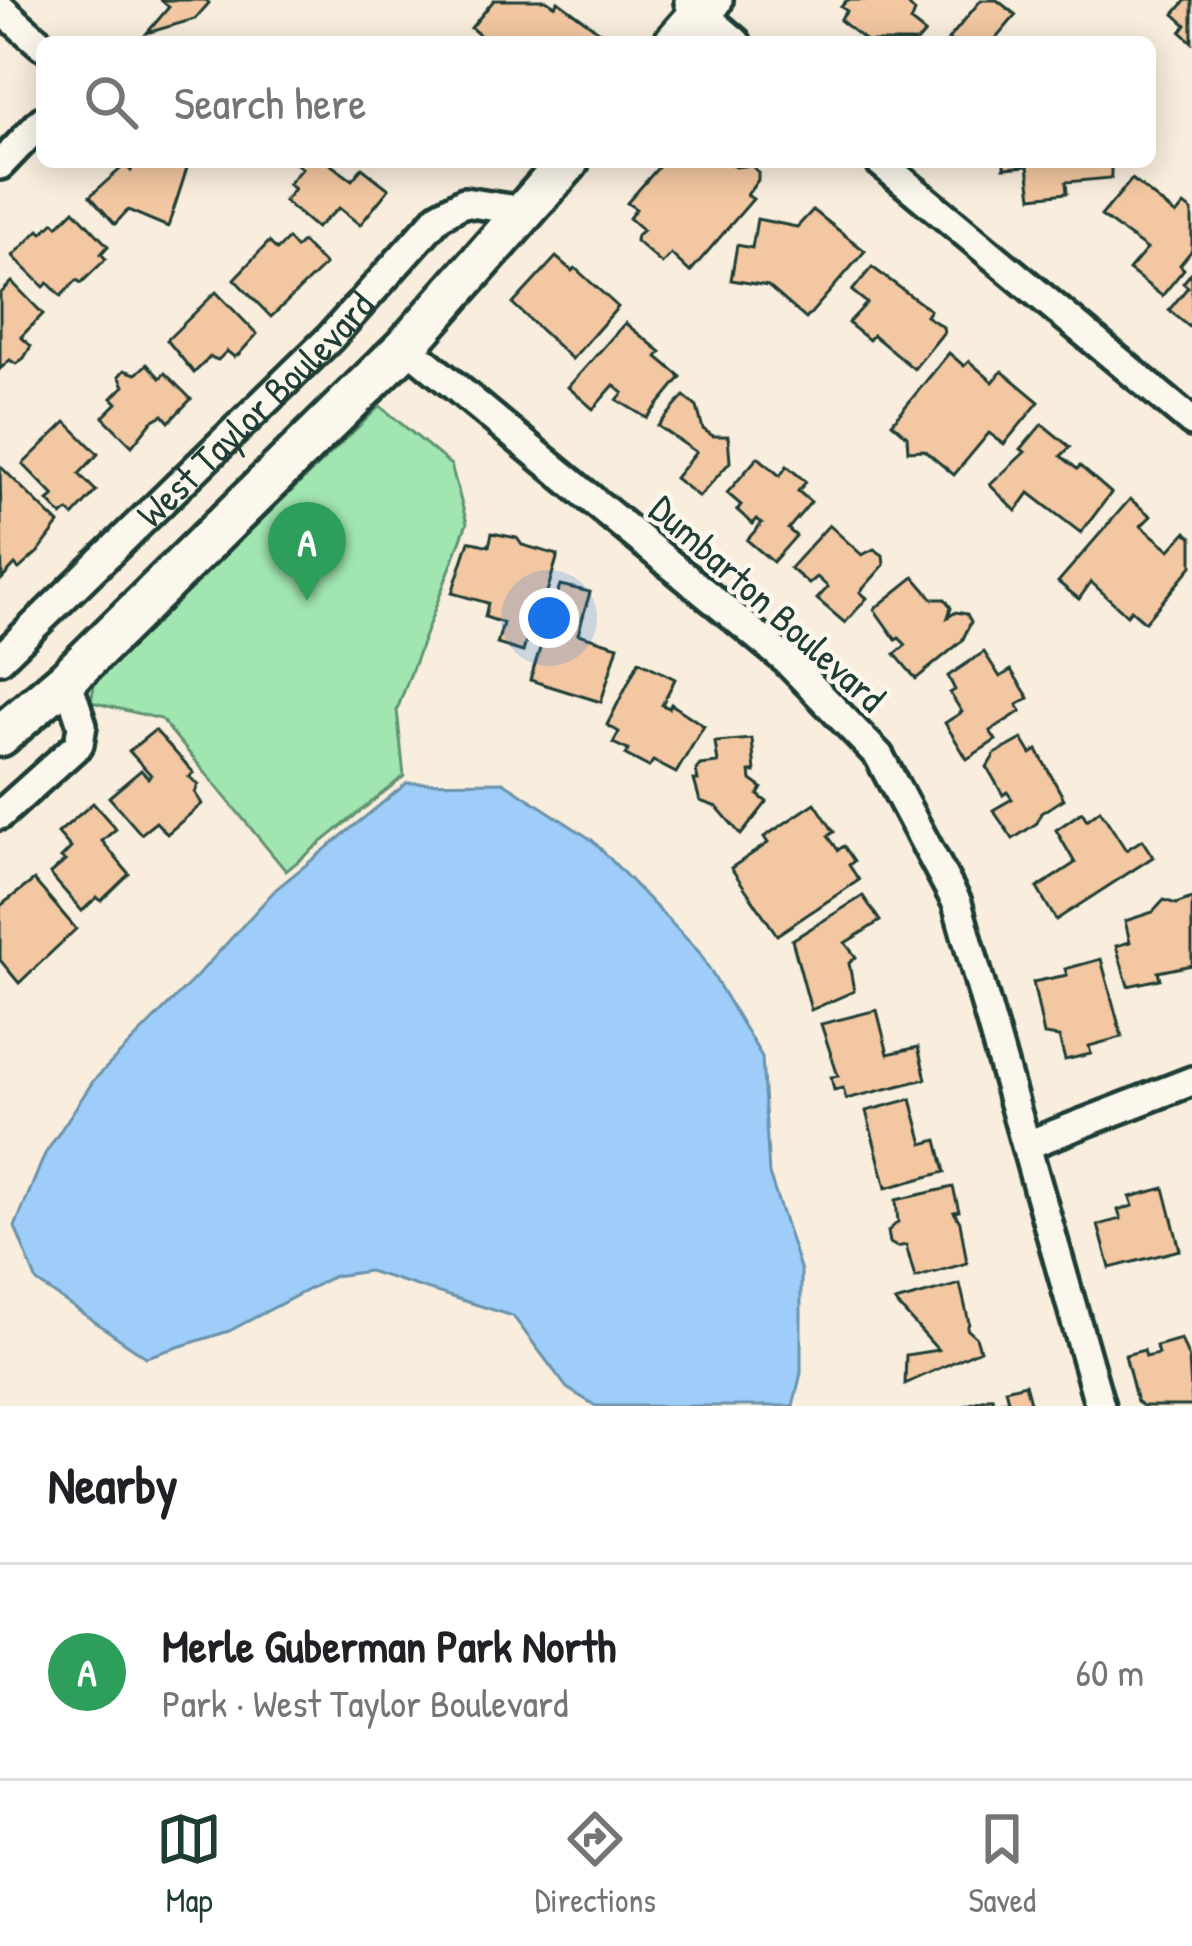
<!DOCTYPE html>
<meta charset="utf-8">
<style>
:root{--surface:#fff;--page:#f2f2f2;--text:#202124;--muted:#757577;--line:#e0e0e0;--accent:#1f3d34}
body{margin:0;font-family:"Patrick Hand",sans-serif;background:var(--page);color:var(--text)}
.you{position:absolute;left:549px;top:618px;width:42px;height:42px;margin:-30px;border:9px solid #fff;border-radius:50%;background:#1a73e8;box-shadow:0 0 0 18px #1a73e833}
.badge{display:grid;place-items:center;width:78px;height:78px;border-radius:50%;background:var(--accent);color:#fff;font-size:39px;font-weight:700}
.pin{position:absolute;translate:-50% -99px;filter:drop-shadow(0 3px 6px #0008)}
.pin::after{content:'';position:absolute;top:63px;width:42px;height:36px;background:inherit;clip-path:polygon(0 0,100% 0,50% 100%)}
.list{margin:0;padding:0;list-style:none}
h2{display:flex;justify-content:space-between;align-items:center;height:156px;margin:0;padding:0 48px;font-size:51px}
h2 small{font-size:39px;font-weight:400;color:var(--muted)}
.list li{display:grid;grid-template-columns:78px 1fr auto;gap:36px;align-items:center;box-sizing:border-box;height:216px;padding:0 48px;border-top:3px solid var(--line)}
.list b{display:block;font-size:45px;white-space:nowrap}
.list p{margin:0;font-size:39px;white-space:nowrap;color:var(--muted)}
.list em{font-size:39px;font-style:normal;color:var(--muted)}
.icon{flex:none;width:66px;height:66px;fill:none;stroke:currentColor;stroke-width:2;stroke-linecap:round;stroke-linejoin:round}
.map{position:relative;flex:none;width:1192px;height:1406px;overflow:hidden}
.search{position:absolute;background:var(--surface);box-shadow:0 6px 30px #0003;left:36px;right:36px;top:36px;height:132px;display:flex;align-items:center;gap:30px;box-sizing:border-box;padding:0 42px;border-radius:18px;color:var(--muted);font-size:45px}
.sheet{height:372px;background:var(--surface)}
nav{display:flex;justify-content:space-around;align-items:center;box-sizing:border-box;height:168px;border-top:3px solid var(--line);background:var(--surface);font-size:33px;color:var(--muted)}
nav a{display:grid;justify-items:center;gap:6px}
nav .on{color:var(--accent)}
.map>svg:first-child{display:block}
</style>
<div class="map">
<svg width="1192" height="1406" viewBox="0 0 1192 1406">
<rect width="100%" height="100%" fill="#f9eddd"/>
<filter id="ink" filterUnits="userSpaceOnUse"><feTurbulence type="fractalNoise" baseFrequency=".00833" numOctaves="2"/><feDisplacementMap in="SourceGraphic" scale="24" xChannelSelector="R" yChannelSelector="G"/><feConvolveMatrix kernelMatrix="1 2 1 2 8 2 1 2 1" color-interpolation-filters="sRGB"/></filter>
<g filter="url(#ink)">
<path fill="#a1e6b1" stroke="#609272" stroke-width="3" d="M380,406L451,465L467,523L397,710L404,776L286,871L161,719L91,702L95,680Z"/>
<path fill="#9ecdf9" stroke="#6b93aa" stroke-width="3" d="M503,782L592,840L699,952L762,1057L769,1174L801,1271V1373L793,1406H596L567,1388L513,1316L369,1271L334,1276L229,1331L146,1357L37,1282L15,1227L45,1154L94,1080L197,976L276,889L407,783Z"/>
<g fill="#f2c7a1" stroke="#1f3d34" stroke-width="3">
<path d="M161,0H206L209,3L195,19L147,33L169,7Z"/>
<path d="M494,0H546L555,6L558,1L600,32L592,42H488L471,28Z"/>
<path d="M847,0H904L915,12L911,22L925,33L917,42H867L840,20L847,11L841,7Z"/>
<path d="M981,0H997L1016,15L993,42H951L948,40Z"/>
<path d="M1186,0H1192V42L1181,32L1186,25L1174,14Z"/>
<path d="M135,162H189L168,227L128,210L115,224L90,196L125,165L131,171Z"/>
<path d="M294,162H327L352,180L362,168L389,189L360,225L339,208L316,228L284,201L294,189L288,184L302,168Z"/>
<path d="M663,162H730L736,167L751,165L758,172V180L747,195L753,199L690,272L671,254L662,264L636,241L637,235L643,230L629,218L636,209L627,203Z"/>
<path d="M1004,162H1111V178L1066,182L1067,193L1032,197L1028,166L1004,168Z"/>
<path d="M1132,179L1176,215L1184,205L1192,211V250L1180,265L1184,269L1162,296L1129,270L1147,249L1101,216Z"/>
<path d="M74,210L108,246L101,254L106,259L81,283L77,280L61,296L48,283L44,287L13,256L39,230L42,233L54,222L58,226Z"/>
<path d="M813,210L865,251L806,319L768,286L731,280L737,245L752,248L757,219L797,227Z"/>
<path d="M288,239L296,248L302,242L325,265L271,317L234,279L269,242L277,250Z"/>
<path d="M556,257L572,271L575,268L618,307L572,359L513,304Z"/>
<path d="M872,267L930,310L926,316L943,327L944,332L914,369L873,335L869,340L848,323L867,303L852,291Z"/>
<path d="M1192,272V329L1169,310L1188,287L1183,283Z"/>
<path d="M12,282L43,314L21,337L31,346L24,358L16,364L10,360L0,369V294Z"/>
<path d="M216,292L257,334L239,354L234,357L227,351L218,360L210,357L194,373L167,340Z"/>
<path d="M625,323L661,352L657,357L681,377L647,418L617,400L623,393L614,385L593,409L568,387Z"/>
<path d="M949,353L964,366L969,361L993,382L1002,371L1039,402L1004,444L989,433L954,475L924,450L908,451L907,436L892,423Z"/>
<path d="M147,364L160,378L165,373L191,399L169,422L163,415L152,421L132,446L103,417L117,403L112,398L124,386L119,376L124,370L136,374Z"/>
<path d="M684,396L697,407L703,429L713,436H728L730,462L699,497L675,478L696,452L658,426Z"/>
<path d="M66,422L98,454L79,474L96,491L73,516L68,511L62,516L48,501L54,496L23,464Z"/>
<path d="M1042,424L1070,447L1061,456L1077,469L1080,466L1111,493L1081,533L1029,493L1016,511L990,485L1025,452L1021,449Z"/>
<path d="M758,457L780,476L787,466L806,482L798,491L811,502L788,529L796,536L773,562L747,540L762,523L757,519L753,524L737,510L741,505L727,493Z"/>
<path d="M0,466L59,524L38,552L19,569L15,565L2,579Z"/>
<path d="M1130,499L1151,516L1141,526L1170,550L1186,532L1192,537V566L1145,622L1131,610L1127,615L1091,582L1079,599L1058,582Z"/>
<path d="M829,525L862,555L874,549L883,555L884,565L860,592L867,598L845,623L817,599L828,587L817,577L809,584L790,568Z"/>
<path d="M492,533L517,538L522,545L558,555L544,602L538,601L523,652L497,644L503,623L485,617L488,603L452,593L469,541L489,546Z"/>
<path d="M914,577L933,599H945L951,608L948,617L956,612L967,614L971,622L962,641L916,679L895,654L906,645L899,638L896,640L874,609Z"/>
<path d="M560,585L590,592L578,634L618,646L601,702L530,680Z"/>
<path d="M984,652L1000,677L1011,670L1029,698L1017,705L1021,711L990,731L996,740L967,759L945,723L962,712L950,693L955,690L948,676Z"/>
<path d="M639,661L675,679L662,705L669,708L671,704L704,726L676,773L653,761L649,767L626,755L628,750L613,743L619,732L607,725Z"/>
<path d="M155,730L194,773L189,777L198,784L195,793L202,804L167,834L156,822L141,834L109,797L141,770L148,778L151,775L129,751Z"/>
<path d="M752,739L755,772H750L751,780L762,788L758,795L767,802L741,835L717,807L700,801L694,780H698L696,770L700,765L718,763L715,742Z"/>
<path d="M1022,739L1031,754L1037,750L1064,799L1041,813L1037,823L1013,839L993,810L1012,799L1007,792L1003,795L987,767L995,754Z"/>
<path d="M93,803L116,829L102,841L129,874L101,901L97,897L82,911L50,874L65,861L61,858L71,848L58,833Z"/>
<path d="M815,803L834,832L828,836L838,850L844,846L854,861L849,865L859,880L777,935L731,868L768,843L764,837Z"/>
<path d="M1100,810L1126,850L1142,840L1153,857L1056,920L1037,888L1075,863L1056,830L1082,812L1087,820Z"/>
<path d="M34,880L76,929L19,983L0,960V906Z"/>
<path d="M863,896L880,921L845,943L856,957L849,963L854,991L811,1010L792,940Z"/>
<path d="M1192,898V965L1158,972L1160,979L1128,986L1116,946L1130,942L1125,921L1153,912L1164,900L1176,904Z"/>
<path d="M1101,959L1122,1037L1089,1046L1091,1054L1065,1060L1059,1037L1044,1035L1033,982L1067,975L1065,969Z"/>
<path d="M877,1010L888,1054L918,1047L926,1079L846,1099L843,1088L834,1090L831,1077L838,1076L821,1024Z"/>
<path d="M911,1099L923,1144L937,1140L945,1172L886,1188L866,1111Z"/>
<path d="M953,1187L959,1211L954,1212L960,1222L967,1263L915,1278L906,1245L897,1247L890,1243L888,1231L898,1222L896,1200Z"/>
<path d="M1164,1188L1180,1250L1110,1268L1098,1225L1121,1219L1118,1210L1133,1206L1130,1197Z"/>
<path d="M960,1284L969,1323L967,1329L976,1337L980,1350L905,1384L906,1355L938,1350L895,1302Z"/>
<path d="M1181,1339L1189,1359L1192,1406H1143L1137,1402L1125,1355L1144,1350L1146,1357L1158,1354L1156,1346Z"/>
<path d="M1025,1384L1031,1406H964L992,1397L994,1404L1008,1400L1005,1389Z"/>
</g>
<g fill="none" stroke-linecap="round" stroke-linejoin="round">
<defs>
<g id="street">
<path d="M689,2L736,42"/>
<path d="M0,8L42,45"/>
<path d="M880,162L1192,422"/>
<path d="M0,165L42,121"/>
<path d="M406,346L786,660L879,756L957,903L1100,1406"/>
<path id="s1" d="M0,659L330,338L439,216L464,202L524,211"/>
<path d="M0,815L79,744L82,725L67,679"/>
<path d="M1027,1145L1192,1081"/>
</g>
<g id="secondary">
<path d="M675,42L712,0"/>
<path d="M0,736L67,679L406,346L568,162"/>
</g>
</defs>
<use href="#street" stroke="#1f3d34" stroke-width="36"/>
<use href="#secondary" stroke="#1f3d34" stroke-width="48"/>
<use href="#street" stroke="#fbf7ec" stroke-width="27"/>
<use href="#secondary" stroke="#fbf7ec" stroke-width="39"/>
</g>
</g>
<g text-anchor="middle" stroke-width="9" stroke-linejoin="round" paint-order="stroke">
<g font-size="39" fill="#1f3d34" stroke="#fbf7ec">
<text dy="14" stroke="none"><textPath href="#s1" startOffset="357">West Taylor Boulevard</textPath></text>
<text transform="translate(768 603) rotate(42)" y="14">Dumbarton Boulevard</text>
</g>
</g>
</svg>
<div class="you"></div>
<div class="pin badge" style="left:307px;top:601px;background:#2e9e5b">A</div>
<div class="search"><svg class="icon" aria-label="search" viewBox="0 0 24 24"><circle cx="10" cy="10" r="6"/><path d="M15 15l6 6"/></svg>Search here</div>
</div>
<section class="sheet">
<h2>Nearby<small></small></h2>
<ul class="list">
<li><span class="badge" style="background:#2e9e5b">A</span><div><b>Merle Guberman Park North</b><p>Park · West Taylor Boulevard</p></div><em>60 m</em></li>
</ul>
</section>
<nav>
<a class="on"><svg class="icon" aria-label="map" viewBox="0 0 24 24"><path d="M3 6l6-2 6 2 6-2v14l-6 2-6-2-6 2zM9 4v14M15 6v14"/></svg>Map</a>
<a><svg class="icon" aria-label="directions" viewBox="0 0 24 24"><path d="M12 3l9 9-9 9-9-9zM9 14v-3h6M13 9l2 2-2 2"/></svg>Directions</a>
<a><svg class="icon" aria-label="saved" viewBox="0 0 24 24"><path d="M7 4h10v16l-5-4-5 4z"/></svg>Saved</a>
</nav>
